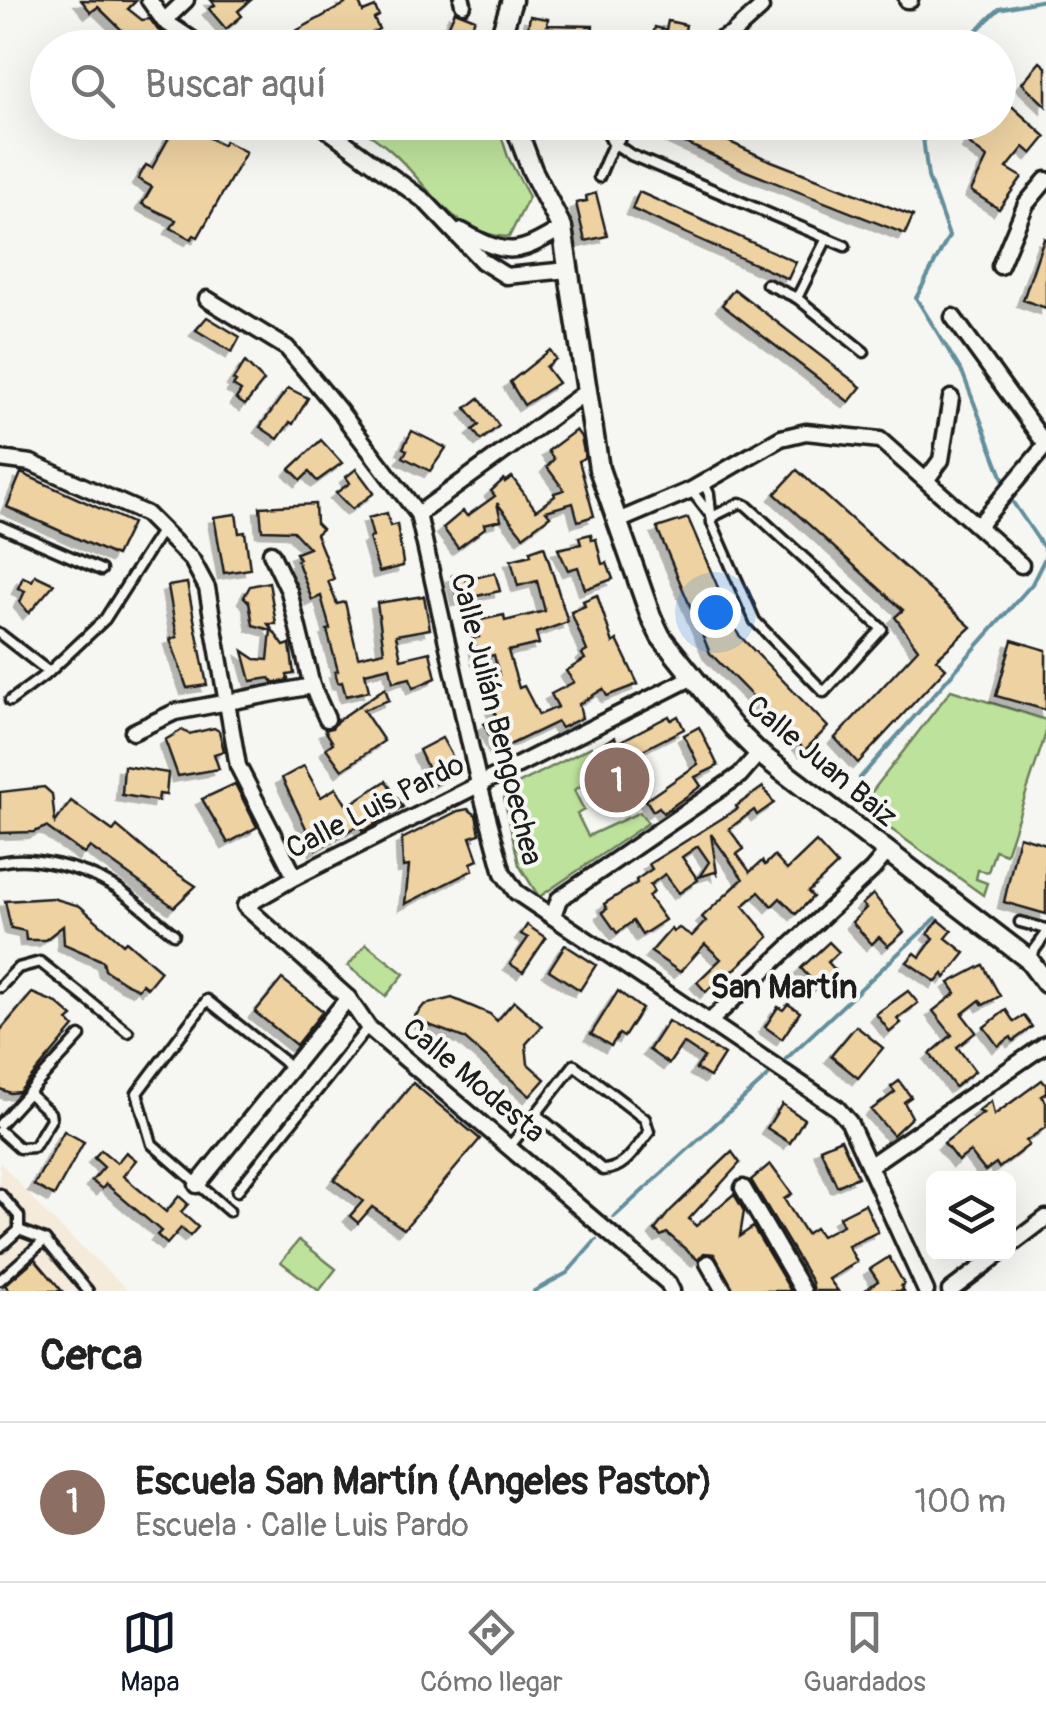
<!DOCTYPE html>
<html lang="es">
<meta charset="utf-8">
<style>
:root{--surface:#fff;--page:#f2f2f2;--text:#222;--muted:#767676;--line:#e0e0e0;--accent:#111827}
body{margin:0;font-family:Pangolin,sans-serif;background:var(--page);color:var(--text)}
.controls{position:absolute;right:30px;bottom:30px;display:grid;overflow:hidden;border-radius:15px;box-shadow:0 10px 40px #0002}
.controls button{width:90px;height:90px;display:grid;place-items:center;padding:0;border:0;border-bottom:2px solid var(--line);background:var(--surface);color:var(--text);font:50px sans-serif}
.you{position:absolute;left:715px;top:612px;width:35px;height:35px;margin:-25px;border:8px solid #fff;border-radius:50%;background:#1a73e8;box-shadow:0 0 0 15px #1a73e833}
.badge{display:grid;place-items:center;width:65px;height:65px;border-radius:50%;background:var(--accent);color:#fff;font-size:32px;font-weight:700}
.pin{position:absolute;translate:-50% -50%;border:5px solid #fff;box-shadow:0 2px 10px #0006}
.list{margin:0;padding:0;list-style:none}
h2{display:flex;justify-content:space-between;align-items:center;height:130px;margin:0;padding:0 40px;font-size:42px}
h2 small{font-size:32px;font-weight:400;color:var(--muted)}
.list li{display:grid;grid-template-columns:65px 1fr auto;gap:30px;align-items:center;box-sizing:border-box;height:160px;padding:0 40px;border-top:2px solid var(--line)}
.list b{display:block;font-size:38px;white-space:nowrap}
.list p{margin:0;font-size:32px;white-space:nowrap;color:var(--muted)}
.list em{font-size:32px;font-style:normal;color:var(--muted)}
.icon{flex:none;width:55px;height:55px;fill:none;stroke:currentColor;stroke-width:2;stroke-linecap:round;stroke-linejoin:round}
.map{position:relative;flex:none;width:1046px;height:1291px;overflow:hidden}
.search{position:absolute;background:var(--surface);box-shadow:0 10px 40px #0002;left:30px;right:30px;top:30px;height:110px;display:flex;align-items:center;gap:25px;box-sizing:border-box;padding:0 35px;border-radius:55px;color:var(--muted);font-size:38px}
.sheet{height:290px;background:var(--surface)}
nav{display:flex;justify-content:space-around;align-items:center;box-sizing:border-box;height:140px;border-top:2px solid var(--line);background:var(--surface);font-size:28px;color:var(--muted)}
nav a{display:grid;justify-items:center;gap:5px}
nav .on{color:var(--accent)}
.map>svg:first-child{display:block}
</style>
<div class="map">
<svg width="1046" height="1291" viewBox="0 0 1046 1291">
<defs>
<filter id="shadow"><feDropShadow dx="-6" dy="6" stdDeviation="0" flood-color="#0004"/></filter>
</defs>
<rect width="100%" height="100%" fill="#f6f6f2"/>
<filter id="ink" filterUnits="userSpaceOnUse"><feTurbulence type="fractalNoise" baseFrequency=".01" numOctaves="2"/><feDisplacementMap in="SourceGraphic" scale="20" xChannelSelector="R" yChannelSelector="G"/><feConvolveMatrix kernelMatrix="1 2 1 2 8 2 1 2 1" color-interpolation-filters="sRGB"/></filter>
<g filter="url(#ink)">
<path fill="#f4ebda" d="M0,1162L48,1216L129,1291H0Z"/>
<g fill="#bde29c" stroke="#6c7f5c" stroke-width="2.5">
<path d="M353,123H497L508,157L529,197L509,237C450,235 429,184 391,151C379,140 365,132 353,123Z"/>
<path d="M951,690L1046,720V733L1006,854L995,850L988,872L978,870L976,879L987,883L983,895L860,807Z"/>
<path d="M591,747L602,776L574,790L584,810L577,814L588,836L640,812L648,823L539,897L519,865L504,798L510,788Z"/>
<path d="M366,944L404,974L386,996L348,966Z"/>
<path d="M299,1240L336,1269L319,1291L281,1262Z"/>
</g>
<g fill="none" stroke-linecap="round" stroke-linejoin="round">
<g stroke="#628f9c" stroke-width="4">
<path d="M958,48L999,9L1044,0"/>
<path d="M921,122L928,177L949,236L916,298L963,374L1005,484"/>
<path d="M1010,498L1046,551"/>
<path d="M859,779L1032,584L1046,556"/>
<path d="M786,1059L936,918"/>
<path d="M614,1217L768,1076"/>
<path d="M534,1291L567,1273L596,1240"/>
</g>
</g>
<g fill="#eed2a2" stroke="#1c1c1c" stroke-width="2.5" filter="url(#shadow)">
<path d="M81,0L136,1L128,9L142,20L150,19L158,30L185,48H152L145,42L140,48L98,7L91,12Z"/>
<path d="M211,0H251L238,11L242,16L226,29L209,9L215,5Z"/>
<path d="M343,0H358L363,12L375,7L379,16L374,19L379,29L344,47L341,40L324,48H306L296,31L345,4Z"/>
<path d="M455,11L475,19L470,30L473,31L463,48L442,41Z"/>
<path d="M530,16L548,19L547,25L593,26L592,33H621V48H533L531,28L528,27Z"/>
<path d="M668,21L686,25L682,45L652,39L655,27L666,30Z"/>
<path d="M1040,62L1046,67V106L1022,83Z"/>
<path d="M1005,100L1046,137L1032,154L1024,147L1007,168L1022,177L999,209L971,191L987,158L968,143L971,139L960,130L966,122H998V107Z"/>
<path d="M640,122H687L764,158L913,216L905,234L746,171Z"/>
<path d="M176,125L185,129L187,126L222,145L225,141L246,152L198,237L194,235L191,239L171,228L176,220L142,204L152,187L138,179L146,165L152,168Z"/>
<path d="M639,192L796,262L788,279L632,209Z"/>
<path d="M596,193L607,236L585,241L576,203L587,201L586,196Z"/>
<path d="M1044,238L1046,239V308L1023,300Z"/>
<path d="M734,289L861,387L849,402L722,305Z"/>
<path d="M207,317L240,337L232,352L196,330Z"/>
<path d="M550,350L556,359L546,367L558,383L524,405L510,382Z"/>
<path d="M245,362L264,381L245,405L236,399L241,391L233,386L236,382L233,380Z"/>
<path d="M288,388L308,398L293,424L290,422L278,439L260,427Z"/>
<path d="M479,398L499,426L481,440L473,430L479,425L466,408Z"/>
<path d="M576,430L581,437L585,457L579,461L594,516L578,521L573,503L546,511L550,516L523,536L497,503L501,520L484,524L485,528L458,548L443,528L463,511L467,516L495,496L491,491L504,479L505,482L512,477L536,510L555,496L554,493L564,490L547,467L554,459L548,451Z"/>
<path d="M412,431L446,448L430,471L403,457L407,450L403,448Z"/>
<path d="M321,440L342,463L317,481L309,472L301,480L290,469Z"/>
<path d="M356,469L374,493L352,509L336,493L350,483L346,477Z"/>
<path d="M797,470L971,627L936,659L946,668L858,763L835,738L918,649L895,617L903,610L775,494Z"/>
<path d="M21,473L132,523L116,556L7,507Z"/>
<path d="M315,504L316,523L322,529L316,534L334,579L328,581L337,604L345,602L358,657L384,651L377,603L424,596L430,629L396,635L401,659L430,652L436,678L413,688L410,678L393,682L390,667L365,673L369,691L346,696L342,682L338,683L335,672L338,671L327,630L330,629L321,596L312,600L297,560L299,559L296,553L309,548L293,531L262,530L260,507Z"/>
<path d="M387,513L390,526L397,524L403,563V566L379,572L369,538L373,537L368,518Z"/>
<path d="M236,514L239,533L245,532L250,569L224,573L214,517Z"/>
<path d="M688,518L738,634L828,727L805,750L710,653L657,528Z"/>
<path d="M591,534L592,540L596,539L602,564L607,563L613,579L585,589L578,567L568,570L558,549L581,544L579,537Z"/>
<path d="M544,546L568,622L536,633L539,644L508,651L519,688L524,686L539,715L558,707L551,694L574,682L566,671L585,659L582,654L587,651L571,612L585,606L583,601L597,595L613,643L617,640L638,684L607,696L603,689L579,704L582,718L561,728L557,722L497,751L484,724L497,717L490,703L499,698L493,677L499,675L494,655L478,659L474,638L479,637L476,621L504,615L505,621L545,611L537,581L518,586L511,560L531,555L530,551Z"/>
<path d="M464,573L466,580L495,573L500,591L458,600L452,576Z"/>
<path d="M35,575L54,584L29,613L20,602L25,591L18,588L23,577L32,581Z"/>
<path d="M269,582L276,624H268L284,646L290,644L294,674L287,675L288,680L279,682H273L270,678L251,681L243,651L255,659L268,660L271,630L253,625L249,602L244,597L250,586Z"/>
<path d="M187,583L207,685L187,688L170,639L177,637L168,586Z"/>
<path d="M1012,640L1046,650V710L996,696Z"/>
<path d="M385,688L389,700L363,710L384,741L342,770L326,748L333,743L325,730L332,728L337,721Z"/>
<path d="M669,716L671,720L678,716L684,729L623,760L640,792L623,801L608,773L611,771L598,746L615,737L617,743Z"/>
<path d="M699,727L718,766L695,777L701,786L663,813L659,807L653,811L646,800L698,764L684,735Z"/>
<path d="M214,728L219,731L224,751L214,754L219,769L178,776L165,740L182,730L189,734Z"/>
<path d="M442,738L460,770L435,784L419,750Z"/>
<path d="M124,766L168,773L166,795L159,794L158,801L122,795Z"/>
<path d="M304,766L321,797L336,788L347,806L386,781L403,807L363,831L359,825L316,849L282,778Z"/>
<path d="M235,784L257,827L228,843L202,799Z"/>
<path d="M44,787L52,794L55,823L71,801L113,831L117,826L161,863L196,886L174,907L90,847L84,854L46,827L34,832L0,833V792Z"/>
<path d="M763,787L774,803L757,815L754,810L729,829L744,849L737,854L750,872L762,861L765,865L774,856L787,870L816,842L837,865L808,892L813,897L796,914L780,898L772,906L759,892L743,906L769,937L719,984L716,981L706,992L697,982L721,959L705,944L680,972L651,952L671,929L673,932L679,928L692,936L706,921L702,917L743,879L711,834L717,874L715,872L699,877L709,862L698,846L682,857L698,880L679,893L665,874L650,885L654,892L648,896L665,920L642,935L633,921L617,933L602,912L607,909L604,904L637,883L636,880L652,869L649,864L737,809L736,806Z"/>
<path d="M468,809L476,815L480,834L470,837L478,860L471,863L473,870L405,904L409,866L403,867L402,839L458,811Z"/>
<path d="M1019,836L1046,844V914L1004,902Z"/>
<path d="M873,894L904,932L888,946L879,937L872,944L852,922L866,908L862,904Z"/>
<path d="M52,898L80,906L123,944L126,941L161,971L147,988L142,984L138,989L125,983L105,970L103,961L64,944L63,926L45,940H26L25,931L11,928L5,901Z"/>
<path d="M939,920L952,931L946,938L965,953L945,978L943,974L936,982L907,962L915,953L920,957L934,938L928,934Z"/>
<path d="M527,925L546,938L523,972L510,964L528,938L521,934Z"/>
<path d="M829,942L839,952L828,962L836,971L818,987L801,968Z"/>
<path d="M565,945L596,965L580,990L549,970Z"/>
<path d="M983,965L1000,996L983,1005L980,1000L962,1014L976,1032L957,1047L975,1071L955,1087L930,1054L952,1035L933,1011L956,993L949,983Z"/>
<path d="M282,979L323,1011L296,1045L255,1012Z"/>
<path d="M618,991L642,1009L624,1037L619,1034L611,1046L591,1034Z"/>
<path d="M908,991L918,1003L897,1019L901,1023L890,1032L876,1014Z"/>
<path d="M32,993L57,1003L73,1017L68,1021L74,1027L19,1092L10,1093L0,1089V1031Z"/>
<path d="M452,998L490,1014L497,1021L514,1001L542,1026L526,1044L528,1064L545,1079L530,1096L464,1038L413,1019L424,1005Z"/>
<path d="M788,1004L800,1012L782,1039L765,1027L778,1007L783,1010Z"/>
<path d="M1006,1010L1014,1022L1024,1016L1032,1027L1013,1041L1011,1037L998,1046L984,1027Z"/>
<path d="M668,1021L724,1055L710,1077L696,1069L704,1057L683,1043L669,1064L649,1050Z"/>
<path d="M856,1026L883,1048L858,1078L831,1056Z"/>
<path d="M1042,1080L1046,1085V1093L1041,1096L1046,1102V1127L1026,1141L1029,1145L999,1168L996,1163L985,1171L970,1152L958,1161L944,1143L983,1113L978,1111L991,1101L994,1115Z"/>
<path d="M899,1081L911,1097L904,1102L912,1117L893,1135L871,1110L895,1092L891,1087Z"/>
<path d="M413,1083L480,1139L404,1229L372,1207L358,1223L350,1216L363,1201L334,1180Z"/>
<path d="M782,1104L804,1119L790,1143L767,1128Z"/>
<path d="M64,1131L84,1142L54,1196L34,1185Z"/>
<path d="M841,1139L858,1177L837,1186L820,1148Z"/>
<path d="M101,1150L117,1163L126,1152L136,1160L123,1176L166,1212L179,1196L188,1204L181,1212L198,1227L190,1236L181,1228L167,1244L157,1235L161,1231L106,1184L102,1189L92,1181L104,1167L94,1158Z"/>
<path d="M732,1152L740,1163L689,1219L696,1226L734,1194L744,1211L740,1236L753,1227L791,1291H734L714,1254L704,1253L698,1260L667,1233L661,1236L655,1230L670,1211Z"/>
<path d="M770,1164L792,1194L784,1199L806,1234L815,1228L821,1236L843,1225L839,1217L865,1204L878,1232L848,1246L857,1262L829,1279L838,1291H814L812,1282L751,1180Z"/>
<path d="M889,1257L904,1284L901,1286L904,1291H864L878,1281L870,1269Z"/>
<path d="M35,1259L62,1291H10L5,1285Z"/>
</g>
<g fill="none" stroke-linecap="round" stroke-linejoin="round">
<defs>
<g id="service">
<path d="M602,122L612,142L631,155L845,246"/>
<path d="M599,177L610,151L620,138L617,122"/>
<path d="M827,238L797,298L864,352"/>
<path d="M767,284L797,298"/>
<path d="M704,483L709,494L712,523L755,621L824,692L882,629L746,505L740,503L712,517"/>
<path d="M691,490L712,517"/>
<path d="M0,526L101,570"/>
<path d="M0,634L49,672"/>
<path d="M10,701L49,672L105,619L163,528"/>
<path d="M0,862C32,854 85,869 113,886C135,899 154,919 174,934"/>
<path d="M1020,922L1046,929"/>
<path d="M1028,959L1046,934"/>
<path d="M0,987L18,968L40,962L128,1032"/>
<path d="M0,1124L80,1036"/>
<path d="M0,1131L19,1148L34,1147L51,1119L50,1113L28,1093"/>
<path d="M510,1146L536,1114L603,1170C626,1169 636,1148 649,1132L645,1119L574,1065L536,1114"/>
<path d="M237,1191L368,1027"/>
<path d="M0,1194L19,1216V1230L0,1247"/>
<path d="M229,1211L152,1144L137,1093L207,1000L292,1068"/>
<path d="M19,1230L45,1240L88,1291"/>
<path d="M0,1280L45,1240"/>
</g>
<g id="minor">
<path d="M149,0L164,21L205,48"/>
<path d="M462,0L463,4"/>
<path d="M907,0H910"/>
<path d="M164,21L186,0"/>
<path d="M377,48L386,43"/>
<path d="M702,48L731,35L761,8"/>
<path d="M317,122L425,201L482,261L506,276L568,270"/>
<path d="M462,231C508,257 517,255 562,228"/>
<path d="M1000,266L1026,204L1046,180"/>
<path d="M207,299L287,348L338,409L418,514L479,784L503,873L516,892L837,1108L849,1122L926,1291"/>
<path d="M953,317L1046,445"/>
<path d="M0,459L31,463L146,514L192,560L207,588L238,766L295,877"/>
<path d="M927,479L941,460L951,398"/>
<path d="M418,514L587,391"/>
<path d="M618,521L691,490L781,438L806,432L880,440L1021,565"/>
<path d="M978,526L1046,445"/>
<path d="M271,553L289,591L312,686L327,719"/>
<path d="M133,732L175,712L312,686"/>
<path d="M553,916L559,899L740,775L759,753"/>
<path d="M709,1022L872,870L888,851"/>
<path d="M869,1166L1046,1044"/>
<path d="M197,1185L348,998"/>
<path d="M743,1188L803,1291"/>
<path d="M1008,1247L1046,1218"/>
<path d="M708,1263L724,1291"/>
<path d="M672,1291L668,1283L368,1027L348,998L245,906L295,877L693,677"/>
<path d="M950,1291L999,1254"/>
</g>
<g id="tertiary">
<path d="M497,48L512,0"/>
<path d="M514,122L532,170L562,228L599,469L651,617L661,637L693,677L734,728L759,753L1028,959L1046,983"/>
</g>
</defs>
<use href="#service" stroke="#1c1c1c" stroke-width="15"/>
<use href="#minor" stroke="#1c1c1c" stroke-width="21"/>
<use href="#tertiary" stroke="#1c1c1c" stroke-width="25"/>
<use href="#service" stroke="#f6f6f2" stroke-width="8"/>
<use href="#minor" stroke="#f6f6f2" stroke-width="14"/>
<use href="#tertiary" stroke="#f6f6f2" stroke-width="18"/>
</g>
</g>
<g text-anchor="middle" stroke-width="8" stroke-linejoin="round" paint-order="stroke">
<g font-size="30" fill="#1c1c1c" stroke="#f6f6f2">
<text transform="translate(497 719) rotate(76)" y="10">Calle Julián Bengoechea</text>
<text transform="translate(822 761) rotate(40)" y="10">Calle Juan Baiz</text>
<text transform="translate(375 806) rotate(-27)" y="10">Calle Luis Pardo</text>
<text transform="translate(474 1080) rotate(40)" y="10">Calle Modesta</text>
</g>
<g font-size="32" font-weight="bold" fill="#1c1c1c" stroke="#f6f6f2">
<text x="784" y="998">San Martín</text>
</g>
</g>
</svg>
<div class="controls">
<button><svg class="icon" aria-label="layers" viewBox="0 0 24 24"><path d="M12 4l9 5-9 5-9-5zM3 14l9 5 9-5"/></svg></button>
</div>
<div class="you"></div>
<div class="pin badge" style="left:617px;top:780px;background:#8d6e63">1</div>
<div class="search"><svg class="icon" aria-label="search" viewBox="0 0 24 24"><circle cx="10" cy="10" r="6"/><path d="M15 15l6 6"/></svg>Buscar aquí</div>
</div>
<section class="sheet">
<h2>Cerca<small></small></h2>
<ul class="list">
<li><span class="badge" style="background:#8d6e63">1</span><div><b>Escuela San Martín (Angeles Pastor)</b><p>Escuela · Calle Luis Pardo</p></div><em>100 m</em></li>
</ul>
</section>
<nav>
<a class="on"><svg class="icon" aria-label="map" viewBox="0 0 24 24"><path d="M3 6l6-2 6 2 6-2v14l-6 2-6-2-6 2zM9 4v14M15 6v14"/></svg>Mapa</a>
<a><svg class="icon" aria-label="directions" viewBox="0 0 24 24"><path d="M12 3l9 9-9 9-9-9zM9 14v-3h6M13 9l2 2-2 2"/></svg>Cómo llegar</a>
<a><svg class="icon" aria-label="saved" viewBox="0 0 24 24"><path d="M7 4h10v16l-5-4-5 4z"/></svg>Guardados</a>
</nav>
